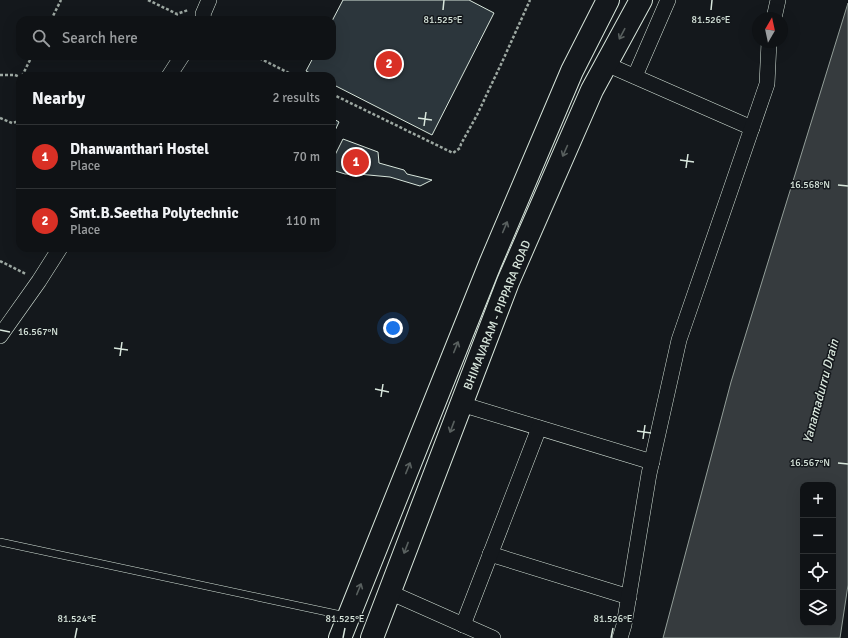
<!DOCTYPE html>
<meta charset="utf-8">
<style>
:root{--surface:#0f1215;--page:#181b1e;--text:#f1f3f6;--muted:#9b9ea0;--line:#2f3234;--accent:#d93025}
body{margin:0;font-family:Signika,sans-serif;background:var(--page);color:var(--text)}
.controls{position:absolute;right:12px;bottom:12px;display:grid;overflow:hidden;border-radius:8px;box-shadow:0 4px 16px #0002}
.controls button{width:36px;height:36px;display:grid;place-items:center;padding:0;border:0;border-bottom:1px solid var(--line);background:var(--surface);color:var(--text);font:20px sans-serif}
.compass{position:absolute;left:752px;top:12px;width:36px;height:36px;border-radius:50%;background:var(--surface);box-shadow:0 4px 16px #0002;rotate:9deg}
.you{position:absolute;left:393px;top:328px;width:14px;height:14px;margin:-10px;border:3px solid #fff;border-radius:50%;background:#1a73e8;box-shadow:0 0 0 6px #1a73e833}
.badge{display:grid;place-items:center;width:26px;height:26px;border-radius:50%;background:var(--accent);color:#fff;font-size:13px;font-weight:700}
.pin{position:absolute;translate:-50% -50%;border:2px solid #fff;box-shadow:0 1px 4px #0006}
.list{margin:0;padding:0;list-style:none}
h2{display:flex;justify-content:space-between;align-items:center;height:52px;margin:0;padding:0 16px;font-size:17px}
h2 small{font-size:13px;font-weight:400;color:var(--muted)}
.list li{display:grid;grid-template-columns:26px 1fr auto;gap:12px;align-items:center;box-sizing:border-box;height:64px;padding:0 16px;border-top:1px solid var(--line)}
.list b{display:block;font-size:15px;white-space:nowrap}
.list p{margin:0;font-size:13px;white-space:nowrap;color:var(--muted)}
.list em{font-size:13px;font-style:normal;color:var(--muted)}
.icon{flex:none;width:22px;height:22px;fill:none;stroke:currentColor;stroke-width:2;stroke-linecap:round;stroke-linejoin:round}
.map{position:relative;flex:none;width:848px;height:638px;overflow:hidden}
.search{position:absolute;background:var(--surface);box-shadow:0 4px 16px #0002;left:16px;top:16px;width:320px;height:44px;display:flex;align-items:center;gap:10px;box-sizing:border-box;padding:0 14px;border-radius:12px;color:var(--muted);font-size:15px}
.panel{position:absolute;background:var(--surface);box-shadow:0 4px 16px #0002;left:16px;top:72px;width:320px;height:180px;border-radius:12px}
.map>svg:first-child{display:block}
</style>
<div class="map">
<svg width="848" height="638" viewBox="0 0 848 638">
<rect width="100%" height="100%" fill="#14181c"/>
<path fill="#363b3e" stroke="#939e99" fill-rule="evenodd" d="M848,3V585L840,638H663L731,382ZM803,485H833V623H803Z"/>
<g fill="#2c363c" stroke="#d8e6dc">
<path d="M343,0H469L494,13L432,135L332,84V76H316L306,71L314,56H332V21Z"/>
<path d="M332,118L339,122L332,137Z"/>
<path d="M343,139L378,152L379,163L404,170L407,174L432,180L420,186L390,177L358,174H345L332,170V161Z"/>
</g>
<g fill="none" stroke-linecap="round" stroke-linejoin="round">
<defs>
<path id="service" d="M0,542L346,616"/>
<g id="minor">
<path d="M774,18L778,0"/>
<path d="M204,20L203,14L209,0"/>
<path d="M606,64L752,128"/>
<path d="M169,76L182,56"/>
<path d="M635,76L668,0"/>
<path d="M0,336L39,281L60,248"/>
<path d="M461,404L652,462"/>
<path d="M490,554L629,597"/>
<path d="M389,592L493,638"/>
<path d="M463,625L539,428"/>
<path d="M620,638L624,625L649,474L679,340L767,84L769,42"/>
</g>
<g id="primary">
<path d="M340,638L490,264L572,71L608,0"/>
<path d="M372,638L508,282L592,90L641,0"/>
</g>
</defs>
<use href="#service" stroke="#d8e6dc" stroke-width="8"/>
<use href="#minor" stroke="#d8e6dc" stroke-width="16"/>
<use href="#primary" stroke="#d8e6dc" stroke-width="24"/>
<g stroke="#9da8a2" stroke-width="2.5" stroke-dasharray="3 2" stroke-linecap="butt">
<path d="M148,0L177,14L188,10"/>
<path d="M51,20L61,0"/>
<path d="M175,20L177,14"/>
<path d="M255,56L295,76"/>
<path d="M0,75H15L20,77"/>
<path d="M22,76L32,56"/>
<path d="M332,94L453,153L460,148L461,144L477,115L503,60L530,0"/>
<path d="M0,118L12,123L20,121"/>
<path d="M0,261L26,274"/>
</g>
<use href="#service" stroke="#14181c" stroke-width="7"/>
<use href="#minor" stroke="#14181c" stroke-width="15"/>
<use href="#primary" stroke="#14181c" stroke-width="22"/>
</g>
<defs><path id="oneway-shaft" d="M-6 0H5M1.5-3L5.5 0L1.5 3" fill="none" stroke-width="1.6" stroke-linecap="round" stroke-linejoin="round"/></defs>
<g stroke="#59605f">
<use href="#oneway-shaft" transform="translate(622 34) rotate(118)"/>
<use href="#oneway-shaft" transform="translate(565 151) rotate(114)"/>
<use href="#oneway-shaft" transform="translate(505 227) rotate(-67)"/>
<use href="#oneway-shaft" transform="translate(456 347) rotate(-68)"/>
<use href="#oneway-shaft" transform="translate(452 427) rotate(111)"/>
<use href="#oneway-shaft" transform="translate(408 468) rotate(-68)"/>
<use href="#oneway-shaft" transform="translate(406 548) rotate(111)"/>
<use href="#oneway-shaft" transform="translate(359 589) rotate(-68)"/>
</g>
<path fill="none" stroke="#d8e6dc" stroke-width="1.5" d="M443,10L444,0M711,10L712,0M418,118L432,120M424,126L426,112M680,160L694,162M686,168L688,154M838,185L848,186M0,330L10,332M114,348L128,350M120,356L122,342M375,389L389,392M381,397L383,384M637,431L651,433M643,439L645,425M838,463L848,464M75,638L77,628M343,638L345,628M611,638L613,628"/>
<g text-anchor="middle" stroke-width="3" stroke-linejoin="round" paint-order="stroke">
<g font-size="12" fill="#d8e6dc" stroke="#14181c">
<text transform="translate(497 315) rotate(-68)" y="4">BHIMAVARAM - PIPPARA ROAD</text>
</g>
<g font-size="13" font-style="italic" fill="#d8e6dc" stroke="#14181c">
<text transform="translate(820 391) rotate(-75)" y="5">Yanamadurru Drain</text>
</g>
</g>
<g font-size="10" text-anchor="middle" fill="#d8e6dc" stroke="#14181c" stroke-width="3" stroke-linejoin="round" paint-order="stroke">
<text x="443" y="23">81.525°E</text>
<text x="711" y="23">81.526°E</text>
<text x="810" y="188">16.568°N</text>
<text x="38" y="335">16.567°N</text>
<text x="810" y="466">16.567°N</text>
<text x="77" y="622">81.524°E</text>
<text x="345" y="622">81.525°E</text>
<text x="613" y="622">81.526°E</text>
</g>
</svg>
<div class="controls">
<button>+</button>
<button>−</button>
<button><svg class="icon" aria-label="locate" viewBox="0 0 24 24"><circle cx="12" cy="12" r="6"/><path d="M12 2v4M12 18v4M2 12h4M18 12h4"/></svg></button>
<button><svg class="icon" aria-label="layers" viewBox="0 0 24 24"><path d="M12 4l9 5-9 5-9-5zM3 14l9 5 9-5"/></svg></button>
</div>
<svg class="compass" viewBox="-18 -18 36 36"><path d="M0-13l5 13h-10z" fill="#e53935"/><path d="M0 13l5-13h-10z" fill="#9b9ea0"/></svg>
<div class="you"></div>
<div class="pin badge" style="left:356px;top:162px">1</div>
<div class="pin badge" style="left:389px;top:64px">2</div>
<div class="search"><svg class="icon" aria-label="search" viewBox="0 0 24 24"><circle cx="10" cy="10" r="6"/><path d="M15 15l6 6"/></svg>Search here</div>
<section class="panel">
<h2>Nearby<small>2 results</small></h2>
<ul class="list">
<li><span class="badge">1</span><div><b>Dhanwanthari Hostel</b><p>Place</p></div><em>70 m</em></li>
<li><span class="badge">2</span><div><b>Smt.B.Seetha Polytechnic</b><p>Place</p></div><em>110 m</em></li>
</ul>
</section>
</div>
